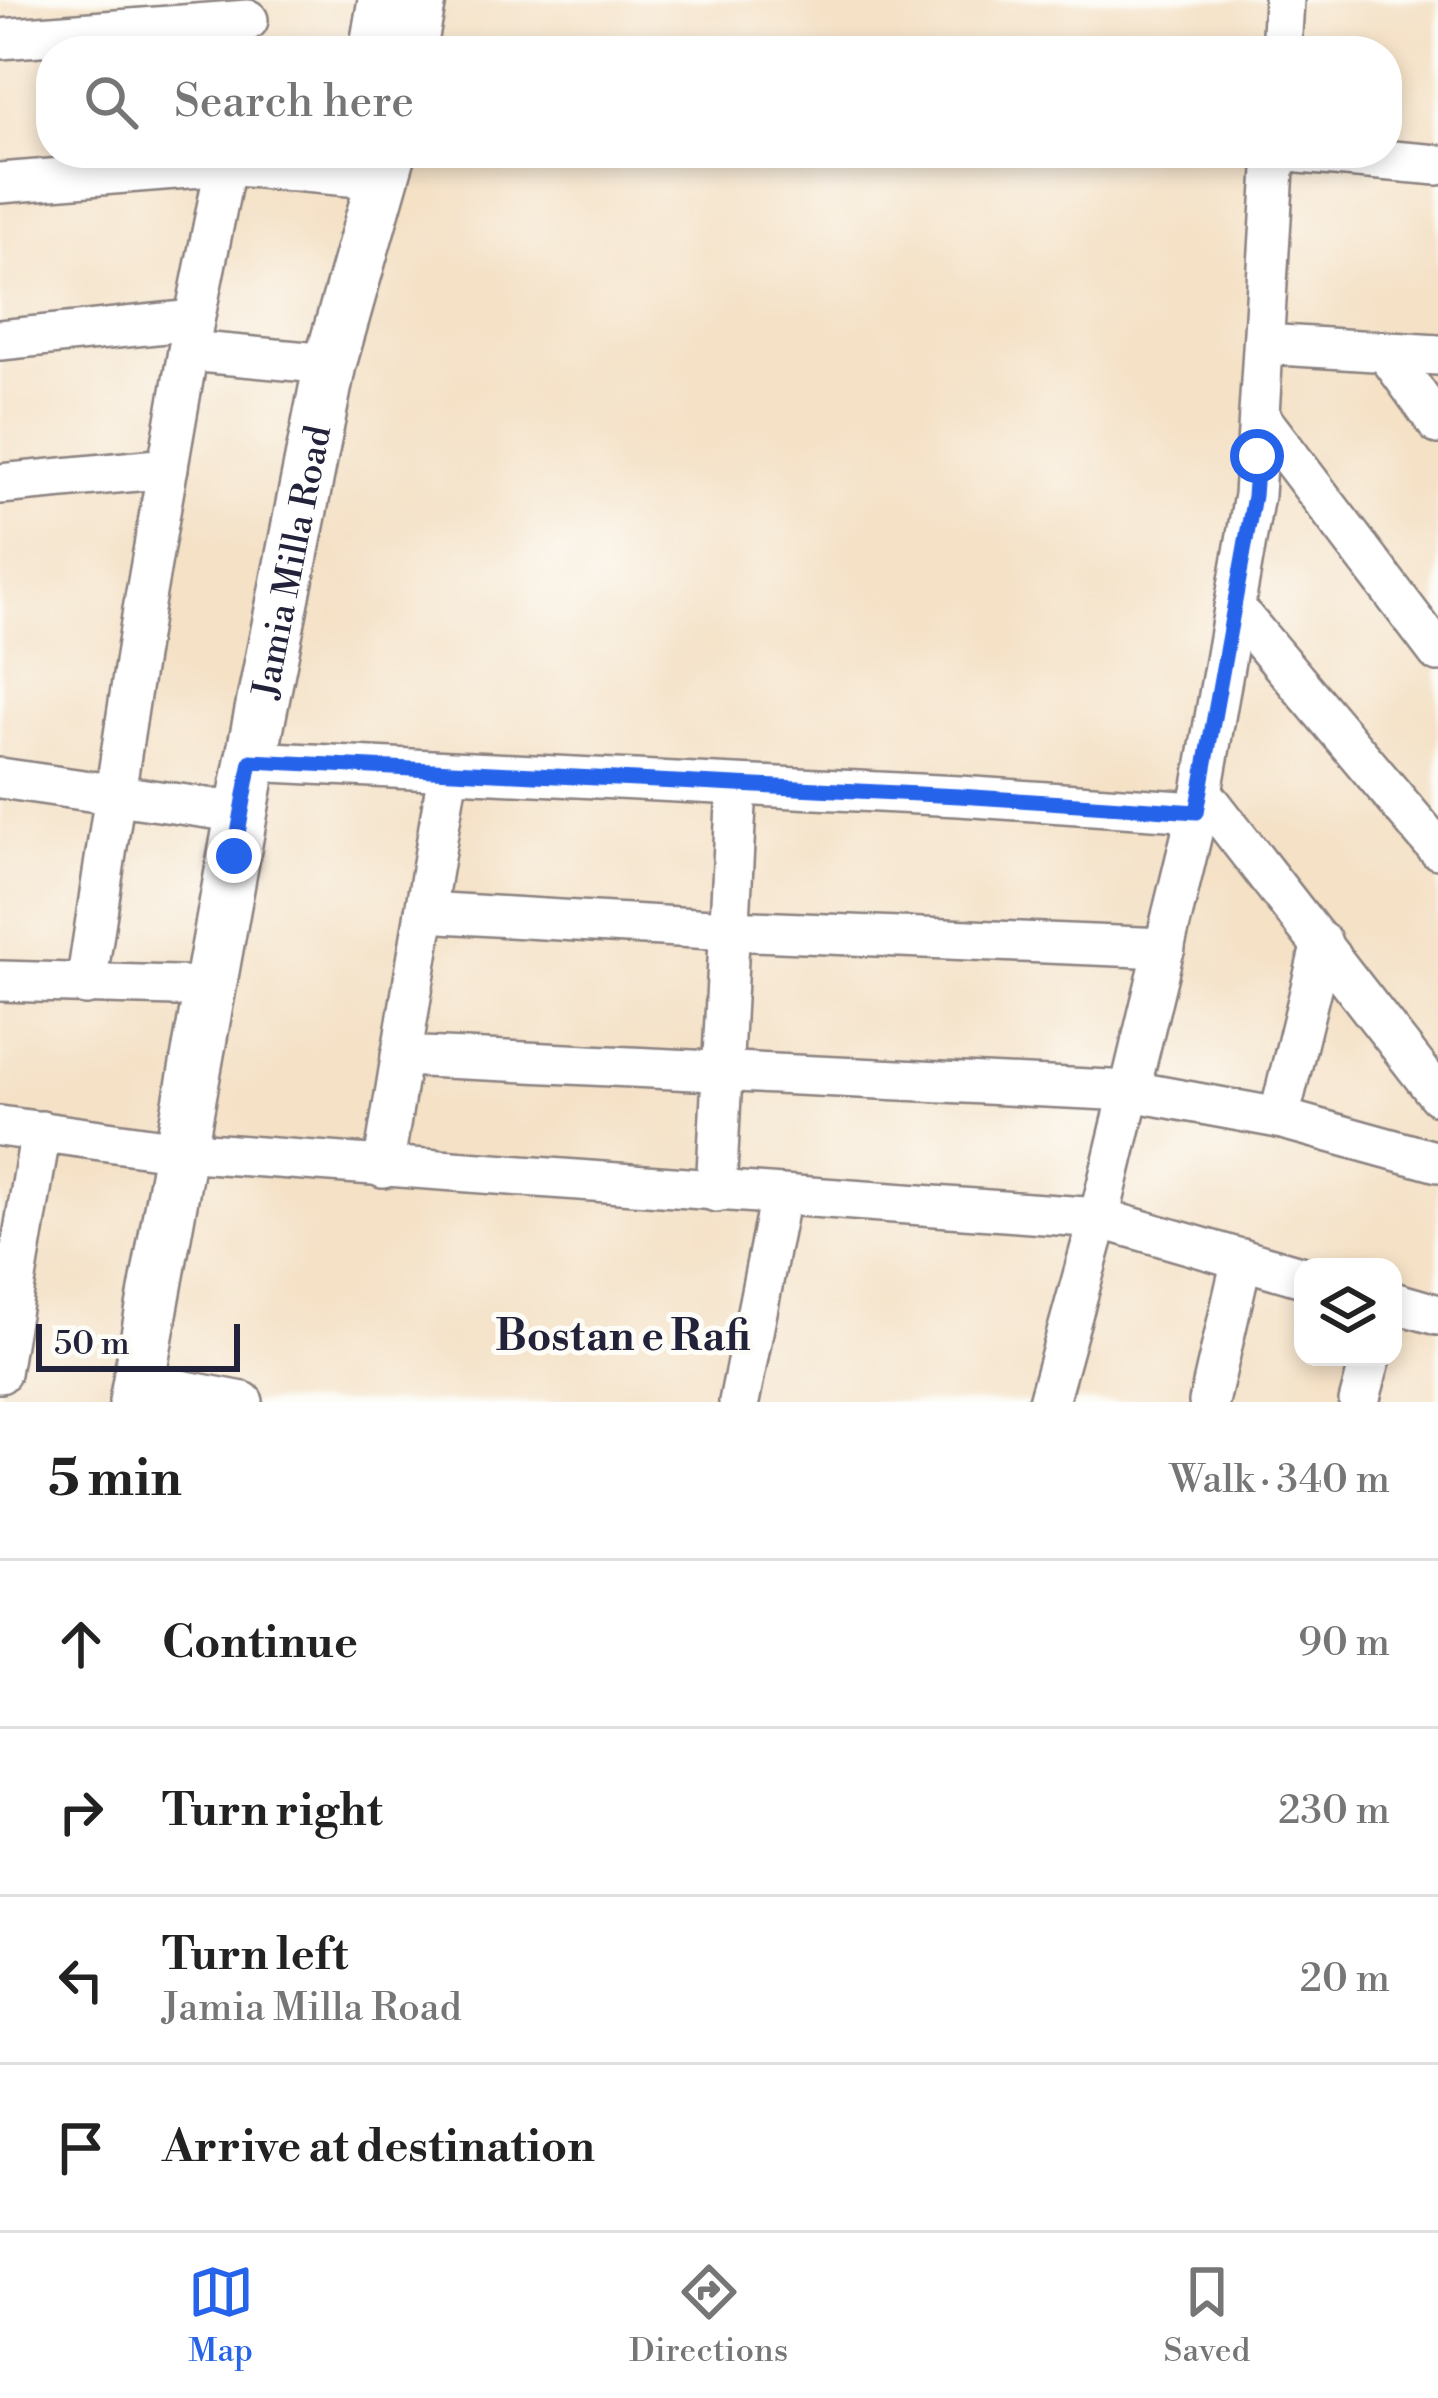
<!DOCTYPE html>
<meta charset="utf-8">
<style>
:root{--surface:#fff;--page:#f2f2f2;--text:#222;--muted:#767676;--line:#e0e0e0;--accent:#2563eb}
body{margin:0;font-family:"Libre Bodoni",serif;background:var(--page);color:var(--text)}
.controls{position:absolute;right:36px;bottom:36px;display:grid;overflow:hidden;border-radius:24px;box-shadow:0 6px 18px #0003}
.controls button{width:108px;height:108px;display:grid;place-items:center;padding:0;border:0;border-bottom:3px solid var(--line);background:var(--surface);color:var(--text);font:60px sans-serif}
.scale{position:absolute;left:36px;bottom:30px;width:204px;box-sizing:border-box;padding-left:12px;border:6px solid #22223b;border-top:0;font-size:33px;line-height:42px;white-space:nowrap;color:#22223b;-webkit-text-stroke:9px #fdfcf7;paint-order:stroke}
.stop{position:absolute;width:36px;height:36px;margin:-27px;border:9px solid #2563eb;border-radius:50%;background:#fff}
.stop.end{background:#2563eb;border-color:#fff;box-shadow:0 3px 12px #0008}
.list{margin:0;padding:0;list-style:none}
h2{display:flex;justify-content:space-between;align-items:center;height:156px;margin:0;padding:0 48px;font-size:51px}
h2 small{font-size:39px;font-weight:400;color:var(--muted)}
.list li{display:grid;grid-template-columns:78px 1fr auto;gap:36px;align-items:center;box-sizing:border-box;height:168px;padding:0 48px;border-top:3px solid var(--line)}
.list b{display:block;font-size:45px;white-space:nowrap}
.list p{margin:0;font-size:39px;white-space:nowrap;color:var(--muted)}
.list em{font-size:39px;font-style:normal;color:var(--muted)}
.icon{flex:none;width:66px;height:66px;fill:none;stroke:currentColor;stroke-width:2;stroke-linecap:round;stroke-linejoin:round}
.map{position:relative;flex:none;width:1438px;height:1402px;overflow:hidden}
.search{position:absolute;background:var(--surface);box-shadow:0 6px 18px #0003;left:36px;right:36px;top:36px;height:132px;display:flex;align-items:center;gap:30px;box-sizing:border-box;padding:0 42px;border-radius:48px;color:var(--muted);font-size:45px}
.sheet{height:828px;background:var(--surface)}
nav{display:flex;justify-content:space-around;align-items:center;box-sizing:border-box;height:168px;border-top:3px solid var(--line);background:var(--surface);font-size:33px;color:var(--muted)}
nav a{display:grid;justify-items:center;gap:6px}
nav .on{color:var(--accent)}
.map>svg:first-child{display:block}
</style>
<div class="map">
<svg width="1438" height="1402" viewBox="0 0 1438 1402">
<rect width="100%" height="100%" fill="#fdfcf7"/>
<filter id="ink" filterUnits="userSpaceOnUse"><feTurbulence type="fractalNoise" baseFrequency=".00833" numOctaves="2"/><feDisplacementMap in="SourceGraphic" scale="24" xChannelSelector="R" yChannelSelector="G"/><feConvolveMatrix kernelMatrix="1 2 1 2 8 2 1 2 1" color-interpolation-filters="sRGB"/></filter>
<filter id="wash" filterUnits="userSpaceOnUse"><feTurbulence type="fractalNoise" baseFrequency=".004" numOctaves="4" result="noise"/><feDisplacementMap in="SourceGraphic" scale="48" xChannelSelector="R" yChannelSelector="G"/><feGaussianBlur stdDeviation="2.7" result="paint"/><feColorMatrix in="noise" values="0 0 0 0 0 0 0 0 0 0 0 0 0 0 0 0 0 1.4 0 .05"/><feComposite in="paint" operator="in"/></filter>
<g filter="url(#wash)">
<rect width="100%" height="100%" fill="#f4e1c6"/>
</g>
<g filter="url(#ink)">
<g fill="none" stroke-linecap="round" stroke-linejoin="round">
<defs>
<g id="minor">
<path d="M0,39L248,20"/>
<path d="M369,51L378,0"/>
<path d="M1281,51L1284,0"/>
<path d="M1300,153L1438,165"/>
<path d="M0,183L226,165L383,179"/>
<path d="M0,340L194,320"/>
<path d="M1264,344L1438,355"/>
<path d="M188,351L330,364"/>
<path d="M1386,352L1438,424"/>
<path d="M1259,416L1438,652"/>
<path d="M0,484L168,468"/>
<path d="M1234,607L1438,849"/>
<path d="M251,761L959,796L1197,812"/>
<path d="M0,778L242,813"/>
<path d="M1202,792L1438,1095"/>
<path d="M425,912L729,930L1165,948"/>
<path d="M0,981L212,987"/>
<path d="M86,985L143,610L188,351L228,153"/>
<path d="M401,1056L1131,1091L1279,1118L1438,1162"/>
<path d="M1279,1118L1322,943"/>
<path d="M0,1126L179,1151L1099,1218L1303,1277"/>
<path d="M383,1168L448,772"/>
<path d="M716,1192L737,786"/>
<path d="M1393,1302L1438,1315"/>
<path d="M0,1373L41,1131"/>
<path d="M138,1382L243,1402"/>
<path d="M739,1402L780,1196"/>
<path d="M1048,1402L1099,1218L1202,792L1254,495L1275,153"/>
<path d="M1209,1402L1242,1259"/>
<path d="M1359,1402L1371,1357"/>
</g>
<g id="major">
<path d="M410,51L420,0"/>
<path id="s1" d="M135,1402L251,761L330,364L390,153"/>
</g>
</defs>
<use href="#minor" stroke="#8b8280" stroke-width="44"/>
<use href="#major" stroke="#8b8280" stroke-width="56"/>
<use href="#minor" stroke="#fff" stroke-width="39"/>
<use href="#major" stroke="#fff" stroke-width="51"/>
</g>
</g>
<g fill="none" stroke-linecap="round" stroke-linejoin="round" filter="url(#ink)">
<path stroke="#2563eb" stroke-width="15" d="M234,856L251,761L959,796L1197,812L1254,496L1257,456"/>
</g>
<g text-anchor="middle" stroke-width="10" stroke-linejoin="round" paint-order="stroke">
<g font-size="36" fill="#22223b" stroke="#fdfcf7">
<text dy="13" stroke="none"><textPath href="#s1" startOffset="855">Jamia Milla Road</textPath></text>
</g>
<g font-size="42" font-weight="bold" fill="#22223b" stroke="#fdfcf7">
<text x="623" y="1350">Bostan e Rafi</text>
</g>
</g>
</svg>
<div class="controls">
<button><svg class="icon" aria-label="layers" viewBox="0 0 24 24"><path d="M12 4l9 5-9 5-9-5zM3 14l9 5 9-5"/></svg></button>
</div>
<div class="scale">50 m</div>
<div class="stop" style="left:1257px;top:456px"></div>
<div class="stop end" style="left:234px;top:856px"></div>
<div class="search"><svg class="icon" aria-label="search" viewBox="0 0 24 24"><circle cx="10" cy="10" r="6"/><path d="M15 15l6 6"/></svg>Search here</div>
</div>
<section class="sheet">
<h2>5 min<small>Walk · 340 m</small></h2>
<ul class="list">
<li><svg class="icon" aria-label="ahead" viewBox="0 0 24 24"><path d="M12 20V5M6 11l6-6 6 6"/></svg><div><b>Continue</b></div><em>90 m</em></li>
<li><svg class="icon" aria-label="right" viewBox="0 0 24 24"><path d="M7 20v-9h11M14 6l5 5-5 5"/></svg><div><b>Turn right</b></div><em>230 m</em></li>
<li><svg class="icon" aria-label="left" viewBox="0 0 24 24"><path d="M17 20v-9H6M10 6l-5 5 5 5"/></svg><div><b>Turn left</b><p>Jamia Milla Road</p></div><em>20 m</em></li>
<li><svg class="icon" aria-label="arrive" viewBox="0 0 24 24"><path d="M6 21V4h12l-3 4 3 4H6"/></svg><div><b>Arrive at destination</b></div></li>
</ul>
</section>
<nav>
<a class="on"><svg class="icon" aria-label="map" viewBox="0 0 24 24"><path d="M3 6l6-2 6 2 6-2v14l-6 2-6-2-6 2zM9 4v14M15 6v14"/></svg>Map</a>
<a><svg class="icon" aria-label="directions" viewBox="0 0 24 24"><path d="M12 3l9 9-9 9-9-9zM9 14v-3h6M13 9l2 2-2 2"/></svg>Directions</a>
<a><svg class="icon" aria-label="saved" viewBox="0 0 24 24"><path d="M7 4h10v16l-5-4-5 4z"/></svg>Saved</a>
</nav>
